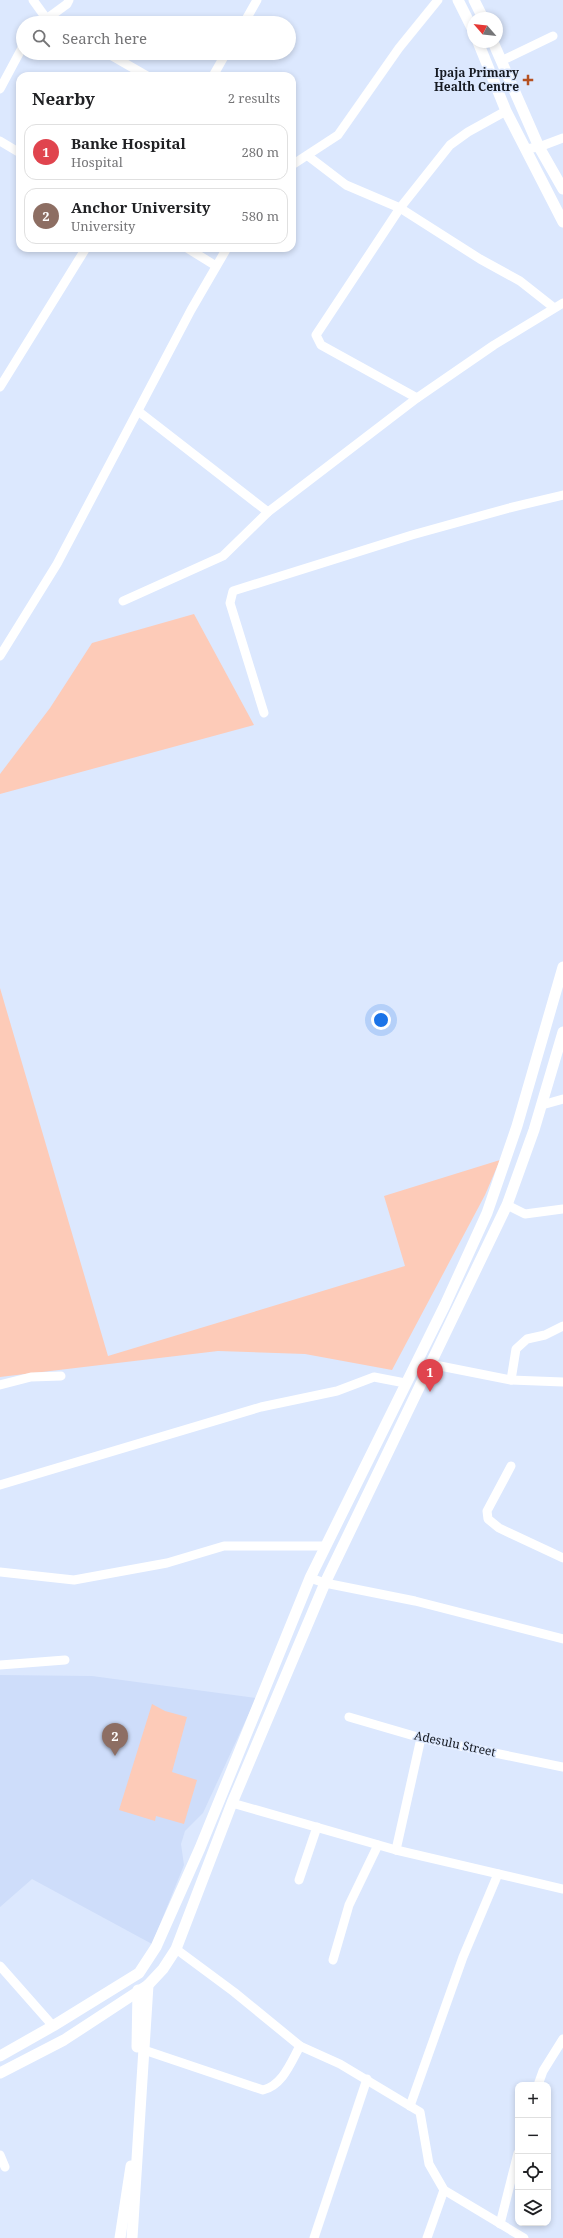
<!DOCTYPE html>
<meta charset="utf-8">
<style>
:root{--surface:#fff;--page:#f2f2f2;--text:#202124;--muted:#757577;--line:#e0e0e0;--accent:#db2777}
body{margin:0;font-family:"Noto Serif",serif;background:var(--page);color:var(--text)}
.controls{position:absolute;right:12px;bottom:12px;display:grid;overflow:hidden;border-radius:8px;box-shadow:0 2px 6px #0003}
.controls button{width:36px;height:36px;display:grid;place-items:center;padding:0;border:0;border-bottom:1px solid var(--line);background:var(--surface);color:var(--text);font:20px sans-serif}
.compass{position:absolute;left:467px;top:12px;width:36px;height:36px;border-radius:50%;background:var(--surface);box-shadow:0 2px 6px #0003;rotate:298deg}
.you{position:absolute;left:381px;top:1020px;width:14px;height:14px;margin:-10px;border:3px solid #fff;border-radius:50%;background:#1a73e8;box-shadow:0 0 0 6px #1a73e833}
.badge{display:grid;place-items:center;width:26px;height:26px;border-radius:50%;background:var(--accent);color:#fff;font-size:13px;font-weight:700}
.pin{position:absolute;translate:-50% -33px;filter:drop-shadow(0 1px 2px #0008)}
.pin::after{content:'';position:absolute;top:21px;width:14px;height:12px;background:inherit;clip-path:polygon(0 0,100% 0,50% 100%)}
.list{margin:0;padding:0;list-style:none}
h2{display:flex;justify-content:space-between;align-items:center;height:52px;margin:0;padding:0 16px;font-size:17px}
h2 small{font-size:13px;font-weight:400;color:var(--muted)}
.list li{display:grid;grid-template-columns:26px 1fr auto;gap:12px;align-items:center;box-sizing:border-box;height:56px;margin:0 8px 8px;padding:0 8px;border:1px solid var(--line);border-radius:12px}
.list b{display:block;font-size:15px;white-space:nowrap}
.list p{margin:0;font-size:13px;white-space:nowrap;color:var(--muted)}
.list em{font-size:13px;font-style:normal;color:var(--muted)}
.icon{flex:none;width:22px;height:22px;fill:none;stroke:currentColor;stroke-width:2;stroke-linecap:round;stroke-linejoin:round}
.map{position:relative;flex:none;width:563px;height:2238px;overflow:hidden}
.search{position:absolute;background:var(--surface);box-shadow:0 2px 6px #0003;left:16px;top:16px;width:280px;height:44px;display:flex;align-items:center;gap:10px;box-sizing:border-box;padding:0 14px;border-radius:22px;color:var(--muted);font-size:15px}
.panel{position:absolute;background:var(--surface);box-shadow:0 2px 6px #0003;left:16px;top:72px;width:280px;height:180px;border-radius:12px}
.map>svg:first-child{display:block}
</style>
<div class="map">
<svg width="563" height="2238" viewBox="0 0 563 2238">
<rect width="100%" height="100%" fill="#dce8fe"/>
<path fill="#ceddfa" d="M0,1675L92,1676L256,1698L203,1813L185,1831L181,1844L184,1865L152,1944L32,1879L0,1907Z"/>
<g fill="#fdcbb8">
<path d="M194,614L254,725L0,794V774L50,708L92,643Z"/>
<path d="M0,988L108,1356L405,1266L384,1196L500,1160L485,1195L392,1370L305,1354L218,1351L0,1377Z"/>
<path d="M152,1704L165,1711L187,1717L172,1772L197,1780L184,1824L156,1816L155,1821L119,1810Z"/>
</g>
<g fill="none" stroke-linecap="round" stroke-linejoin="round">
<g stroke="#fff" stroke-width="9">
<path d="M33,0L46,18L55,23"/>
<path d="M41,23L67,4L69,0"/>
<path d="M244,23L257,0"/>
<path d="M107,53L147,76"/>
<path d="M501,61L553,36"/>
<path d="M213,76L226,53"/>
<path d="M0,89L23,46"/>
<path d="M0,141L20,153"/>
<path d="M525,149L539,147L563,138"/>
<path d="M308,156L346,185L400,208L480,259L520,281L553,307"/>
<path d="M292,165L338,135L399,48L438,0"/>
<path d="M187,248L216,266"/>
<path d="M0,387L86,248"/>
<path d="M417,398L321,345L316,335L400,208L450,145L468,132L506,111"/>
<path d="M138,411L268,512"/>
<path d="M123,601L223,556L268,512L417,398L494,345L563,303"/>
<path d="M0,656L57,564L191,310L227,248"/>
<path d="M264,713L230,603L233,591L412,535L509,508L563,495"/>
<path d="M542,1105L563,1099"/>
<path d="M507,1205L525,1214L563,1209"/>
<path d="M430,1364L511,1380L563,1382"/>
<path d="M511,1380L516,1349L527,1339L545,1335L563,1326"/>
<path d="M0,1385L31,1377L61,1376"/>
<path d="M511,1466L487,1511L488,1519L499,1528L563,1558"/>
<path d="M0,1485L261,1407L337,1391L374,1377L405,1383"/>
<path d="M0,1572L74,1580L167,1563L224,1546H325"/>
<path d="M310,1578L325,1583L415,1601L563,1639"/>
<path d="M0,1665L65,1660"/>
<path d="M349,1717L421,1738L563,1767"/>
<path d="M232,1803L396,1850L563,1889"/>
<path d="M396,1850L421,1738"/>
<path d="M299,1880L317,1827"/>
<path d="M176,1949L234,1992L300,2046L340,2064L420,2112L429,2164L444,2190L524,2238"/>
<path d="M333,1960L349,1905L378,1845"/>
<path d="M0,1966L53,2026"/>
<path d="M144,2050L263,2090C283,2085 291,2062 300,2046"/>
<path d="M538,2085L543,2071L563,2039"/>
<path d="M410,2106L463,1957L498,1874"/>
<path d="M0,2155L5,2167"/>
<path d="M500,2224L518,2153"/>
<path d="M314,2238L367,2079"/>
<path d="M427,2238L444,2190"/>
</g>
<g stroke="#fff" stroke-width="11">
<path d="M458,0L473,30"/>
<path d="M474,0L483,18"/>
<path d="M478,42L506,111L563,222"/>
<path d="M493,42L539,147L563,189"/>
<path d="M137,2047L138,1990"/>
<path d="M0,2056L53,2026L139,1973L156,1947L200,1848L310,1578L445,1305L487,1213L517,1126L563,967"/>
<path d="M0,2073L64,2040L148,1985L163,1969L176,1949L232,1803L325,1583L507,1205L534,1130L563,1032"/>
<path d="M120,2238L131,2166"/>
<path d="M132,2238L148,1985"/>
</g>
</g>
<path fill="#b55021" stroke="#dce8fe" stroke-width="1.5" d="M526 74h4v4h4v4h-4v4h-4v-4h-4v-4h4z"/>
<g text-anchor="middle" stroke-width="3" stroke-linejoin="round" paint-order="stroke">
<g font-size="12" font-weight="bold" fill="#161a22" stroke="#dce8fe" text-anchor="end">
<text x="519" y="77">Ipaja Primary<tspan x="519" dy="14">Health Centre</tspan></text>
</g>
<g font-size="12" fill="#161a22" stroke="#dce8fe">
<text transform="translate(455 1744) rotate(12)" y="4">Adesulu Street</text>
</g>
</g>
</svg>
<div class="controls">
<button>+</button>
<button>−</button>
<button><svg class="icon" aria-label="locate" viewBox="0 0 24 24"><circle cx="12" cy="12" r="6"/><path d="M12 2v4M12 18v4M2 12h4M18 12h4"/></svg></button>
<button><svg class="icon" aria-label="layers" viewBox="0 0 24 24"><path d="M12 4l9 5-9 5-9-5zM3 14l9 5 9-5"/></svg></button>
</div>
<svg class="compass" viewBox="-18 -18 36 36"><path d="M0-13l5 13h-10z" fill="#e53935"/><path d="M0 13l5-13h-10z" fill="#757577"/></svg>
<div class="you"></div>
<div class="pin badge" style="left:430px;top:1392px;background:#e0444e">1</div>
<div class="pin badge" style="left:115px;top:1756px;background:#8d6e63">2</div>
<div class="search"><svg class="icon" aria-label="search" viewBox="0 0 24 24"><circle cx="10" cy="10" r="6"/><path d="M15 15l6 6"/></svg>Search here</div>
<section class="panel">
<h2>Nearby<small>2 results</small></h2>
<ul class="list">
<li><span class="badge" style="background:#e0444e">1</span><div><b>Banke Hospital</b><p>Hospital</p></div><em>280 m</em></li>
<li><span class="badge" style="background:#8d6e63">2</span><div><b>Anchor University</b><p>University</p></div><em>580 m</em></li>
</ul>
</section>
</div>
